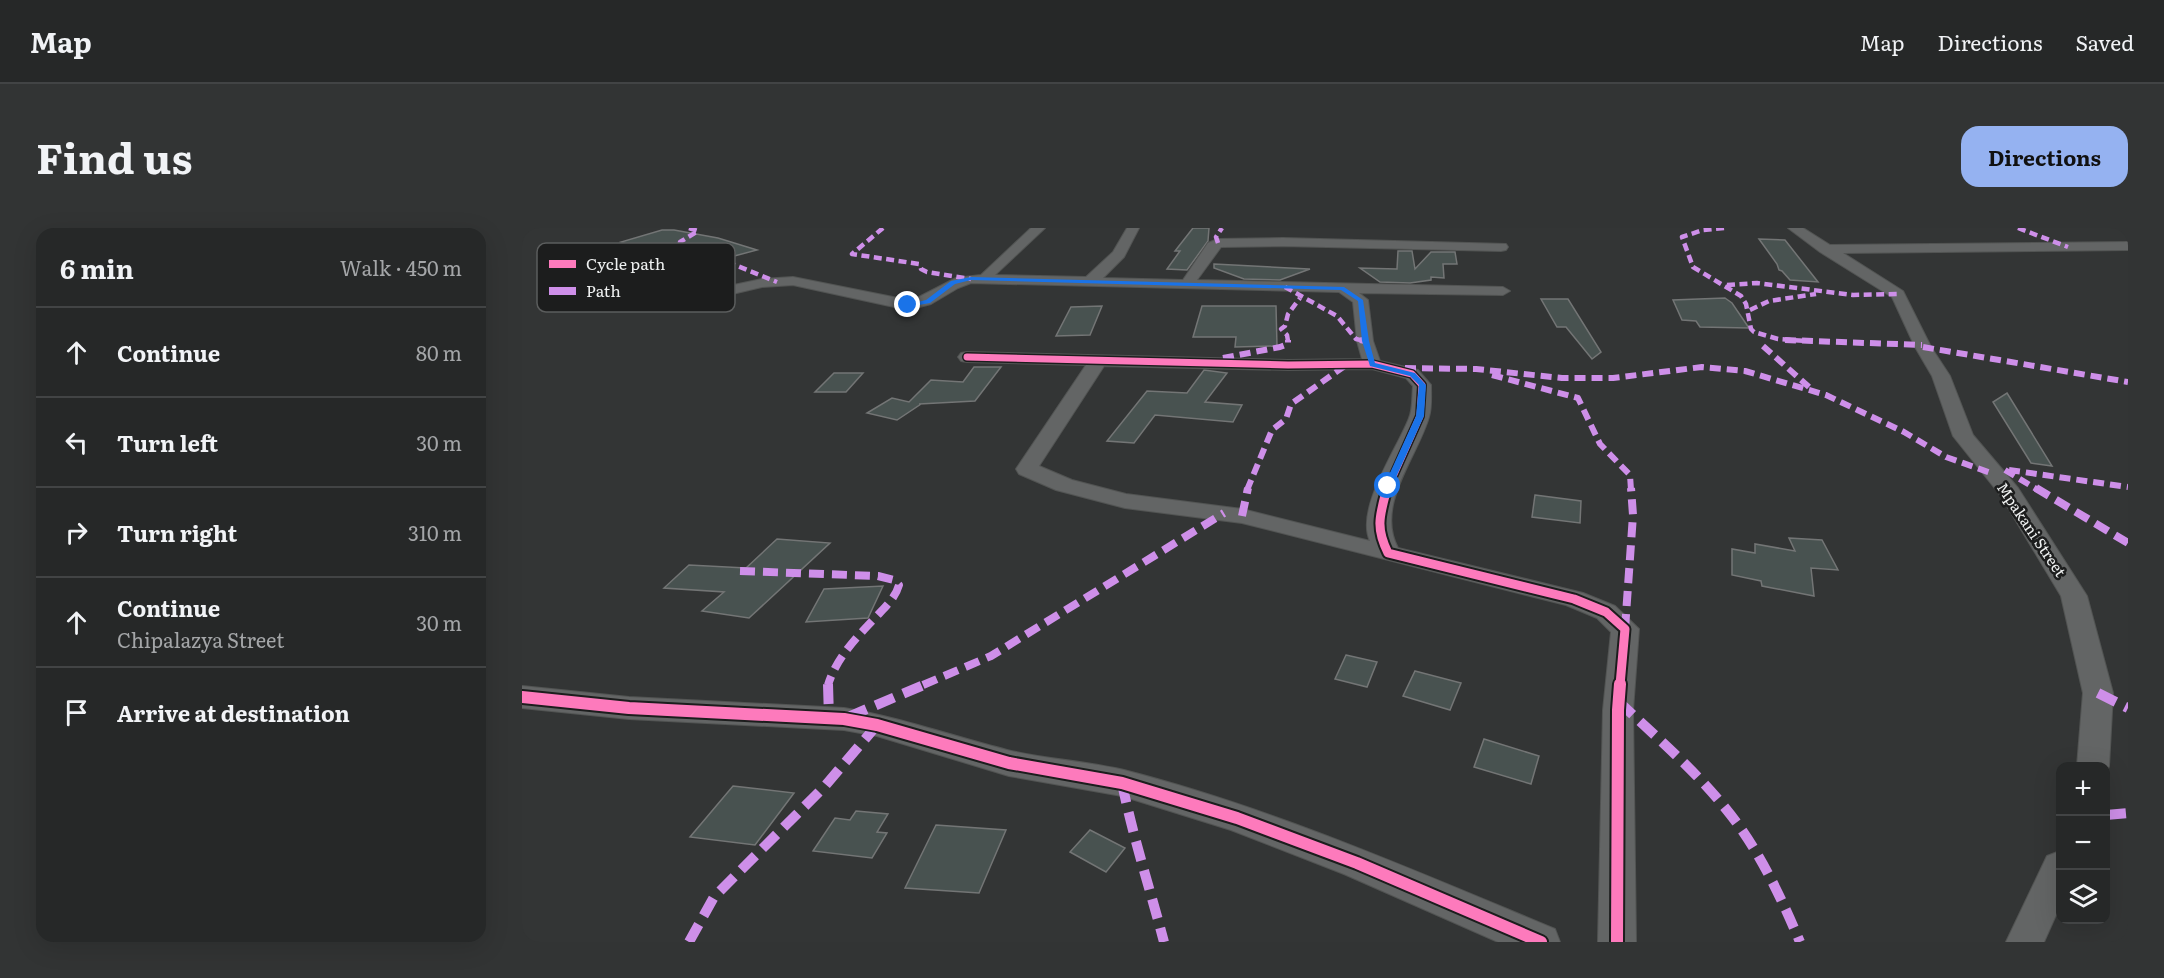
<!DOCTYPE html>
<meta charset="utf-8">
<style>
:root{--surface:#262828;--page:#323434;--text:#f1f3f6;--muted:#a4a6a8;--line:#424445;--accent:#95b2f1}
body{margin:0;font-family:Literata,serif;background:var(--page);color:var(--text)}
.controls{position:absolute;right:18px;bottom:18px;display:grid;overflow:hidden;border-radius:12px;box-shadow:0 6px 24px #0002}
.controls button{width:54px;height:54px;display:grid;place-items:center;padding:0;border:0;border-bottom:2px solid var(--line);background:var(--surface);color:var(--text);font:30px sans-serif}
.stop{position:absolute;width:18px;height:18px;margin:-14px;border:4px solid #1a73e8;border-radius:50%;background:#fff}
.stop.end{background:#1a73e8;border-color:#fff;box-shadow:0 2px 6px #0008}
.list{margin:0;padding:0;list-style:none}
h2{display:flex;justify-content:space-between;align-items:center;height:78px;margin:0;padding:0 24px;font-size:26px}
h2 small{font-size:20px;font-weight:400;color:var(--muted)}
.list li{display:grid;grid-template-columns:39px 1fr auto;gap:18px;align-items:center;box-sizing:border-box;height:90px;padding:0 24px;border-top:2px solid var(--line)}
.list b{display:block;font-size:22px;white-space:nowrap}
.list p{margin:0;font-size:20px;white-space:nowrap;color:var(--muted)}
.list em{font-size:20px;font-style:normal;color:var(--muted)}
.icon{flex:none;width:33px;height:33px;fill:none;stroke:currentColor;stroke-width:2;stroke-linecap:round;stroke-linejoin:round}
.map{position:relative;flex:none;width:1606px;height:714px;overflow:hidden;border-radius:18px}
header{display:flex;align-items:center;gap:36px;box-sizing:border-box;height:84px;padding:0 30px;background:var(--surface);border-bottom:2px solid var(--line)}
header strong{font-size:28px}
nav{display:flex;gap:33px;margin-inline-start:auto;font-size:21px}
.intro{display:flex;align-items:center;justify-content:space-between;box-sizing:border-box;height:144px;padding:0 36px}
h1{margin:0;font-size:42px}
.button{padding:15px 27px;border-radius:18px;background:var(--accent);color:#111;font-size:21px;font-weight:700}
main{display:flex;gap:36px;padding:0 36px}
aside{flex:1;background:var(--surface);border-radius:18px;box-shadow:0 6px 24px #0002}
.map>svg:first-child{display:block}
</style>
<header>
<strong>Map</strong>
<nav><a>Map</a><a>Directions</a><a>Saved</a></nav>
</header>
<div class="intro"><h1>Find us</h1><a class="button">Directions</a></div>
<main>
<aside>
<h2>6 min<small>Walk · 450 m</small></h2>
<ul class="list">
<li><svg class="icon" aria-label="ahead" viewBox="0 0 24 24"><path d="M12 20V5M6 11l6-6 6 6"/></svg><div><b>Continue</b></div><em>80 m</em></li>
<li><svg class="icon" aria-label="left" viewBox="0 0 24 24"><path d="M17 20v-9H6M10 6l-5 5 5 5"/></svg><div><b>Turn left</b></div><em>30 m</em></li>
<li><svg class="icon" aria-label="right" viewBox="0 0 24 24"><path d="M7 20v-9h11M14 6l5 5-5 5"/></svg><div><b>Turn right</b></div><em>310 m</em></li>
<li><svg class="icon" aria-label="ahead" viewBox="0 0 24 24"><path d="M12 20V5M6 11l6-6 6 6"/></svg><div><b>Continue</b><p>Chipalazya Street</p></div><em>30 m</em></li>
<li><svg class="icon" aria-label="arrive" viewBox="0 0 24 24"><path d="M6 21V4h12l-3 4 3 4H6"/></svg><div><b>Arrive at destination</b></div></li>
</ul>
</aside>
<div class="map">
<svg width="1606" height="714" viewBox="0 0 1606 714">
<rect width="100%" height="100%" fill="#333535"/>
<g fill="#485250" stroke="#737575" stroke-width="1.5">
<path d="M671,0H687L686,13L665,42L645,41L658,23H653Z"/>
<path d="M140,2H152L196,10L235,22L167,40L99,14Z"/>
<path d="M1237,11L1263,12L1296,54L1268,52L1260,43L1257,42L1255,36Z"/>
<path d="M876,23H890L893,41L909,24H933L935,36H921L922,50L909,49V52L888,55L858,54L838,40L875,41Z"/>
<path d="M692,36L787,41H788L758,52L722,51L692,40Z"/>
<path d="M1203,70L1210,75L1227,100L1178,99L1174,93L1160,92L1151,72Z"/>
<path d="M1019,71H1046L1079,124L1070,131L1044,99H1035Z"/>
<path d="M580,78L568,107L534,108L549,79Z"/>
<path d="M680,78H754L755,118L713,119L714,109H671Z"/>
<path d="M452,139H479L453,173L397,176H399L375,192L345,185L370,170L387,174L409,152L441,154Z"/>
<path d="M682,142L705,145L683,174L720,177L711,194L633,187L612,215L585,213L625,163L665,165Z"/>
<path d="M312,145H341L324,164H293Z"/>
<path d="M1485,165L1530,238L1509,235L1471,174Z"/>
<path d="M1013,267L1059,273L1058,295L1010,289Z"/>
<path d="M1267,310L1300,312L1316,342L1289,340L1292,368L1240,358L1239,353L1210,347V321L1233,325V316L1273,323Z"/>
<path d="M255,311L308,315L227,390L180,383L202,364L142,360L167,337L224,340Z"/>
<path d="M361,358L346,390L284,394L302,361Z"/>
<path d="M824,427L855,434L845,459L813,451Z"/>
<path d="M893,443L939,455L928,482L881,468Z"/>
<path d="M962,511L1017,528L1009,556L952,539Z"/>
<path d="M211,558L272,565L233,617L168,609Z"/>
<path d="M334,583L366,586L355,604L365,605L350,630L291,623L313,590L328,592Z"/>
<path d="M414,597L484,602L457,665L383,660Z"/>
<path d="M568,602L603,620L584,644L548,624Z"/>
</g>
<g fill="none" stroke-linecap="round" stroke-linejoin="round">
<defs>
<g id="minor">
<path d="M509,0H523L473,47L564,49L591,24L605,0H617L602,29L581,50L661,52L686,15L696,11L761,10L984,16L986,19L984,22L979,23L761,18L699,19L675,52L981,59L988,63L981,67L837,65L846,72L851,113L858,133L896,142L909,157C909,167 910,180 907,189C895,230 853,277 876,320L1061,365L1093,378L1117,401L1111,482L1114,714H1076L1081,482L1089,404L1075,390L1044,377L720,295L603,280L534,262L497,246L494,241L564,137L445,134L439,133L436,129L439,125L445,124L766,132L840,131L835,113L831,74L817,64L449,55L436,60L409,76L386,82L271,57L240,59L155,79L133,76L116,64L123,60L141,69H155L240,51L271,49L386,72L393,71L434,50L459,47ZM582,138L766,142L850,141L884,150L891,158C890,168 891,181 887,190C875,221 833,281 848,313L720,281L604,266L550,252L517,238Z"/>
<path d="M1266,0H1281L1308,17L1606,14V22L1321,25L1381,63L1409,119L1428,148L1451,207L1496,260L1565,368L1591,465L1587,538L1584,545V538H1555L1561,465L1539,368L1479,268L1431,208L1410,148L1393,119L1370,69L1298,24Z"/>
<path d="M0,458L107,469L322,480C377,489 430,508 485,522C523,531 563,533 602,542C750,580 891,642 1033,701L1038,714H976L822,646L709,602L600,568L487,548L355,508L322,502L107,491L0,480Z"/>
<path d="M1538,623V678L1522,714H1484L1525,628Z"/>
</g>
</defs>
<use href="#minor" stroke="#525453" stroke-width="2"/>
<use href="#minor" fill="#636565" fill-rule="evenodd"/>
<g stroke="#ce8fe9" stroke-width="4.5" stroke-dasharray="8 4.5" stroke-linecap="butt">
<path d="M167,0L176,3L158,14L157,20L161,23L208,35L255,54"/>
<path d="M361,0L330,26L397,36L399,41L405,44L449,51"/>
<path d="M1202,0L1181,2L1160,9L1171,39L1219,68L1224,76L1229,101L1232,104L1256,111L1283,113"/>
<path d="M1496,0L1546,19"/>
<path d="M696,15L694,9L700,0"/>
<path d="M1205,57L1235,55L1331,67L1376,66"/>
<path d="M763,59L815,88L834,111L843,113"/>
<path d="M1228,82L1247,73L1294,66"/>
<path d="M766,113L765,107L759,101L763,98L766,86L778,70"/>
</g>
<g stroke="#ce8fe9" stroke-width="6" stroke-dasharray="11 6" stroke-linecap="butt">
<path d="M838,112L843,113"/>
<path d="M1263,112L1400,117"/>
<path d="M1241,118L1287,159"/>
<path d="M1401,119L1606,154"/>
<path d="M701,130L758,119L766,116V112"/>
<path d="M883,140L954,141L1040,150H1091L1180,139L1223,143L1304,167L1382,204L1424,229L1469,245"/>
<path d="M970,147L1056,170L1078,216L1108,247L1109,262"/>
<path d="M1483,242L1516,262"/>
<path d="M1487,242L1606,259"/>
<path d="M725,262L750,202L764,191L769,176L824,137"/>
</g>
<g stroke="#ce8fe9" stroke-width="8" stroke-dasharray="15 8" stroke-linecap="butt">
<path d="M1514,260L1606,315"/>
<path d="M720,288L726,260"/>
<path d="M218,343L356,348L372,352L377,357C373,371 362,380 352,391C333,411 314,431 306,457"/>
<path d="M1103,401L1111,287L1109,260"/>
<path d="M401,457L469,428L702,285"/>
</g>
<g stroke="#ce8fe9" stroke-width="10" stroke-dasharray="20 10" stroke-linecap="butt">
<path d="M306,456L307,490"/>
<path d="M1576,465L1606,480"/>
<path d="M1096,473C1133,508 1172,541 1204,581C1236,620 1258,667 1278,714"/>
<path d="M326,489L404,456"/>
<path d="M600,555C611,609 628,661 642,714"/>
<path d="M1584,587L1606,585"/>
<path d="M167,714L192,669L303,558L355,497"/>
</g>
<defs>
<path id="cycleway-far2" d="M445,129L766,137L850,136L890,146L900,157L898,188L865,262"/>
<path id="cycleway-far1" d="M865,260C858,287 853,299 866,325L1052,371L1084,384L1103,401L1098,457"/>
<g id="cycleway">
<path d="M0,469L107,480L322,491L355,497L487,535L600,555L715,590L835,635L1019,714"/>
<path d="M1095,714L1096,482L1098,456"/>
</g>
</defs>
<use href="#cycleway-far2" stroke="#1c1d1d" stroke-width="10"/>
<use href="#cycleway-far1" stroke="#1c1d1d" stroke-width="13"/>
<use href="#cycleway" stroke="#1c1d1d" stroke-width="16"/>
<use href="#cycleway-far2" stroke="#fd7abc" stroke-width="7"/>
<use href="#cycleway-far1" stroke="#fd7abc" stroke-width="9"/>
<use href="#cycleway" stroke="#fd7abc" stroke-width="12"/>
</g>
<path fill="#1a73e8" d="M449,49L822,59L841,72L847,113L853,135L893,145L904,157L902,188L870,258L863,260L862,258L894,188L897,157L888,148L848,138L840,113L836,73L819,62L449,52L433,56L408,75L386,79L383,77L404,72L429,53Z"/>
<g text-anchor="middle" stroke-width="5" stroke-linejoin="round" paint-order="stroke">
<g font-size="15" fill="#eff1f1" stroke="#1c1d1d">
<text transform="translate(1509 302) rotate(56)" y="5">Mpakani Street</text>
</g>
</g>
<rect x="15" y="15" width="198" height="69" rx="9" fill="#1c1d1d" stroke="#5b5d5d" stroke-width="1.5"/>
<rect x="27" y="32" width="27" height="8" fill="#fd7abc"/>
<rect x="27" y="59" width="27" height="8" fill="#ce8fe9"/>
<g font-size="16" fill="#eff1f1">
<text x="64" y="42">Cycle path</text>
<text x="64" y="69">Path</text>
</g>
</svg>
<div class="controls">
<button>+</button>
<button>−</button>
<button><svg class="icon" aria-label="layers" viewBox="0 0 24 24"><path d="M12 4l9 5-9 5-9-5zM3 14l9 5 9-5"/></svg></button>
</div>
<div class="stop" style="left:866px;top:258px"></div>
<div class="stop end" style="left:386px;top:77px"></div>
</div>
</main>
